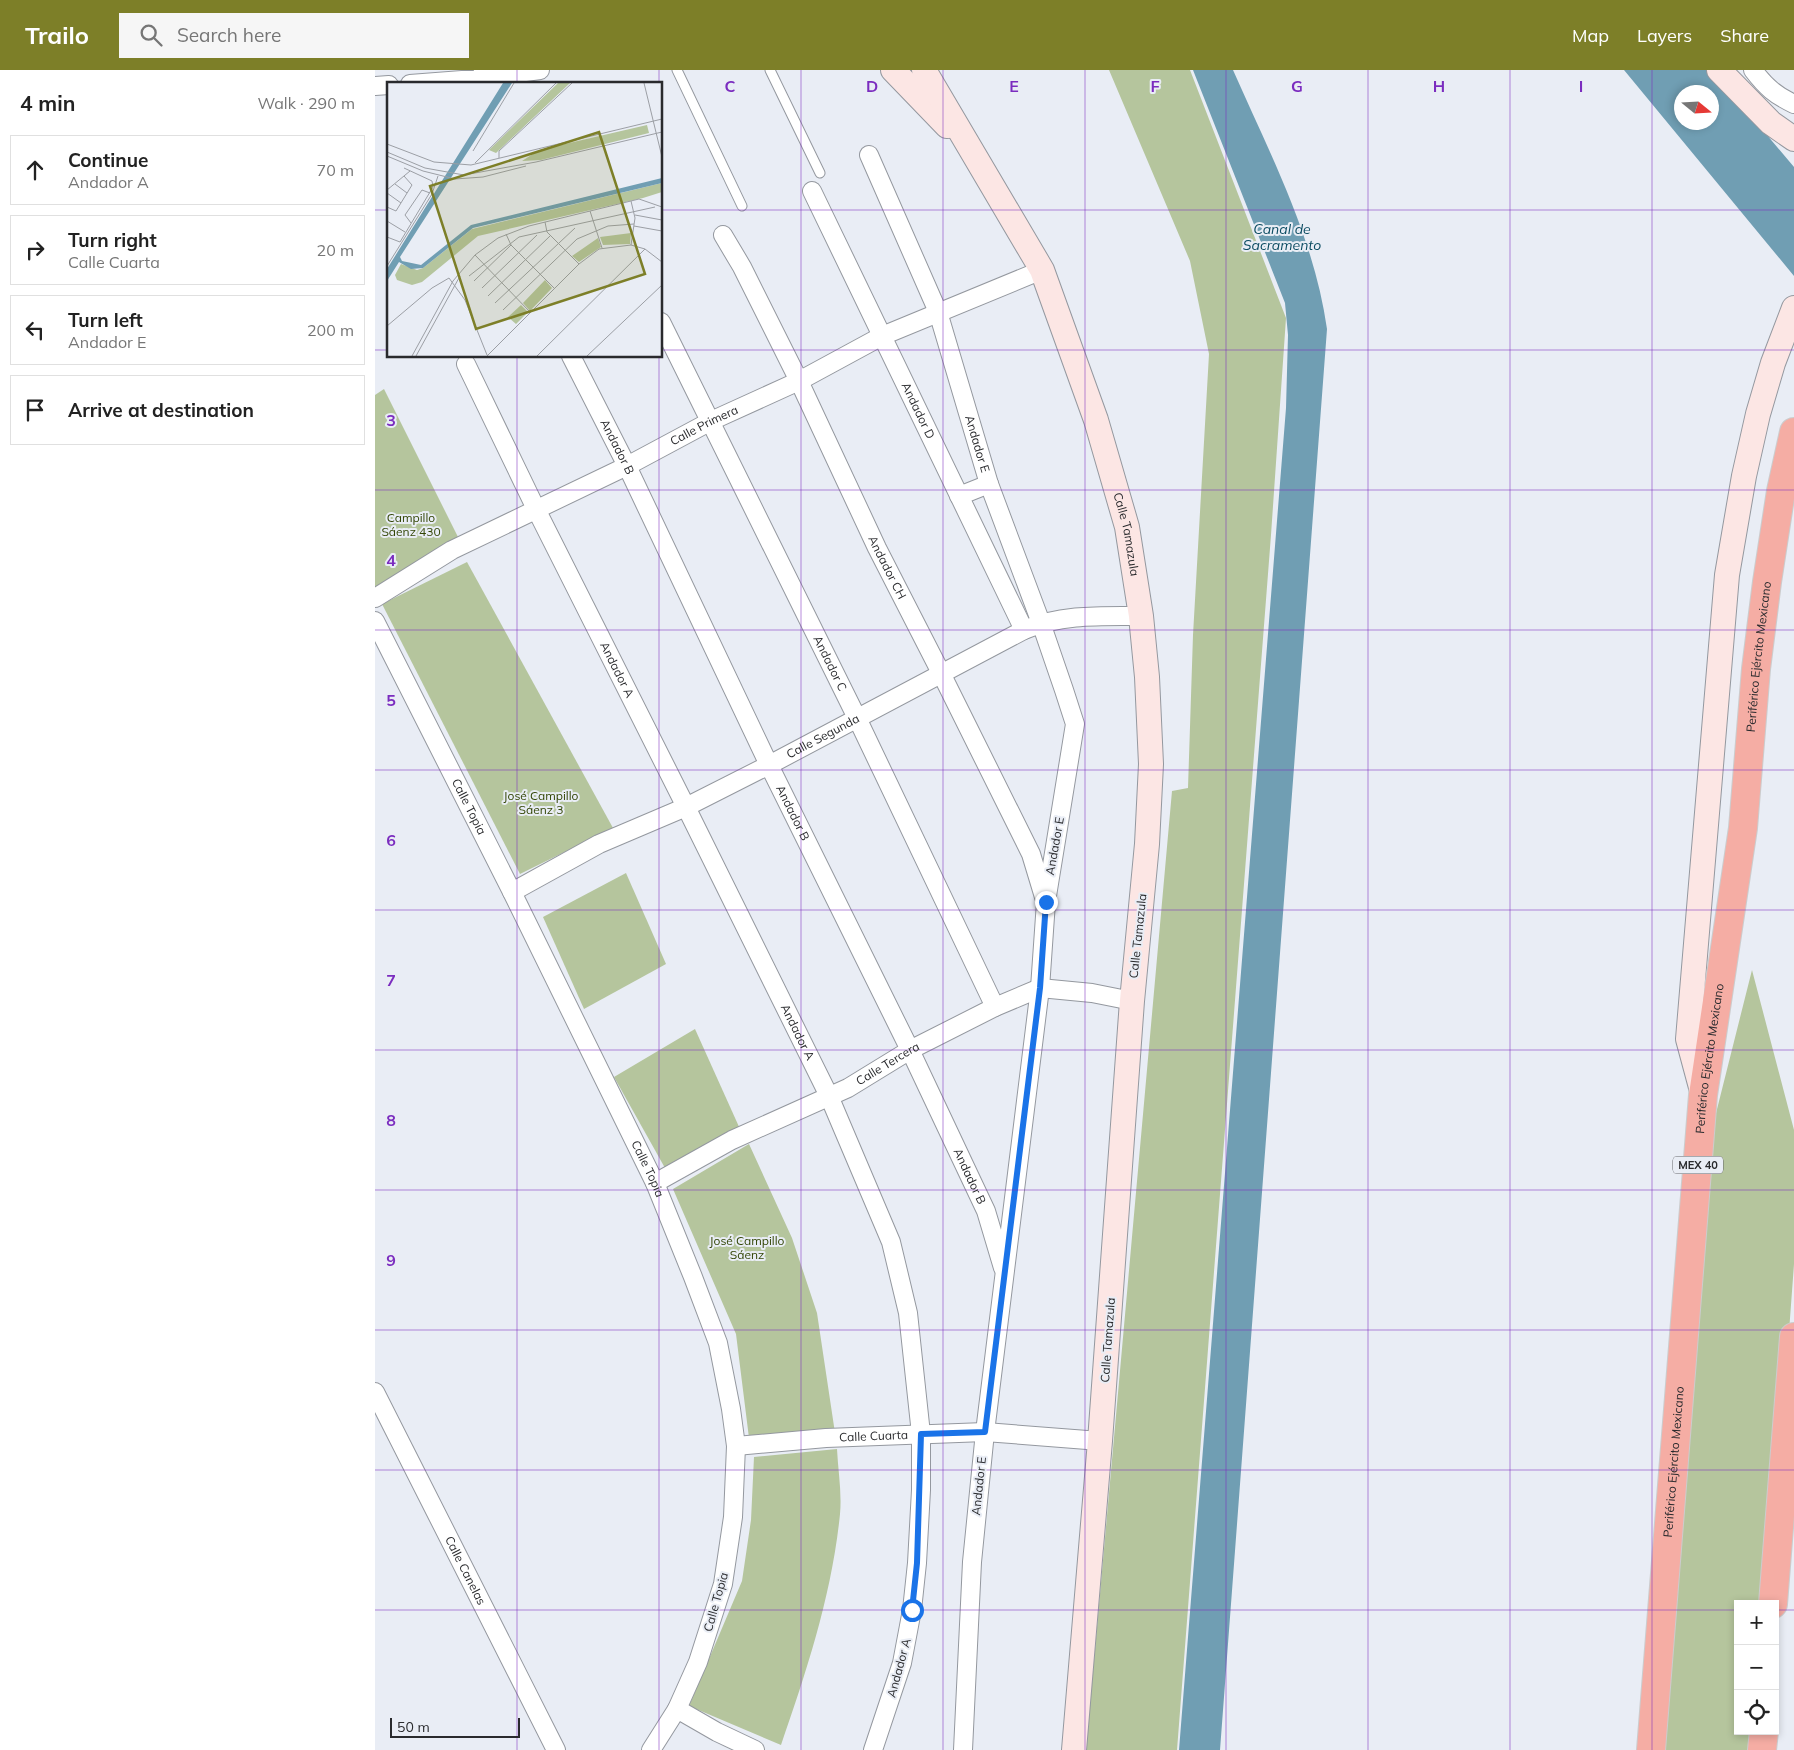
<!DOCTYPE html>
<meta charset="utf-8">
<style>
:root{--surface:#fff;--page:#f6f6f6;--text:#222;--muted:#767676;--line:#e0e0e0;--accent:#7d7f28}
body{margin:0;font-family:Mulish,sans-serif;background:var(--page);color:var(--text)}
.controls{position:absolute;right:15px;bottom:15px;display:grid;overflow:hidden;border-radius:0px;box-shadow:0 2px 8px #0003}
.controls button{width:45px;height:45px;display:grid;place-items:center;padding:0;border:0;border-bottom:1px solid var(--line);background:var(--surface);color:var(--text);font:25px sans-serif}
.compass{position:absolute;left:1299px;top:15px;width:45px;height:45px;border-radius:50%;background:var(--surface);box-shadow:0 2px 8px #0003;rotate:108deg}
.scale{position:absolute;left:15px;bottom:12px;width:130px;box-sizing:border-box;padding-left:5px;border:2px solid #292a2d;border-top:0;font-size:14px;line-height:18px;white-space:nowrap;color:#292a2d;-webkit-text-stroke:4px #e9edf5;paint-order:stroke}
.stop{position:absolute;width:15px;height:15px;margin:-11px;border:4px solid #1a73e8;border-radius:50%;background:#fff}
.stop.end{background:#1a73e8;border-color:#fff;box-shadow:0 1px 5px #0008}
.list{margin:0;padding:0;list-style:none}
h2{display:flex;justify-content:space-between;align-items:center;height:65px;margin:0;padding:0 20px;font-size:21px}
h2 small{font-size:16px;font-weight:400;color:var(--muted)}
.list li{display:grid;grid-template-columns:32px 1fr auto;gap:15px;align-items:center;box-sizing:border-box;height:70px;margin:0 10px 10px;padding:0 10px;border:1px solid var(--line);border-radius:0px}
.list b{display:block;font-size:19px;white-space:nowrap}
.list p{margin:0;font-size:16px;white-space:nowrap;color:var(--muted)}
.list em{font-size:16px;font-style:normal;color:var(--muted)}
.icon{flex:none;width:28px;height:28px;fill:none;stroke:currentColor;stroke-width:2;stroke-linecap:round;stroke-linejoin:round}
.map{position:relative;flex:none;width:1419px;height:1680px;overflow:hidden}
header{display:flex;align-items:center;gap:30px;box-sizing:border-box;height:70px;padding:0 25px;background:var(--accent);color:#fff}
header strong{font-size:24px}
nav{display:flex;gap:28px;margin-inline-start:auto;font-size:18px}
.search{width:350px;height:45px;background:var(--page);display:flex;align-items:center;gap:12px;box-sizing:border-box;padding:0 18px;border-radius:0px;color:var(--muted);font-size:19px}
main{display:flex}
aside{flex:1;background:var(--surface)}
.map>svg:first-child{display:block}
</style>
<header>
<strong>Trailo</strong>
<div class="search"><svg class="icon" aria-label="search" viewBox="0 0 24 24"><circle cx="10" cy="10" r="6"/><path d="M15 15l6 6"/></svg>Search here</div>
<nav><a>Map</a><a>Layers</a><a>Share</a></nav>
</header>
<main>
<aside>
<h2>4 min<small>Walk · 290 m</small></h2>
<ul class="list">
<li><svg class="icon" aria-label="ahead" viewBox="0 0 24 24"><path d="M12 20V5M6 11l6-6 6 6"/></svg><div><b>Continue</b><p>Andador A</p></div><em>70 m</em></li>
<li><svg class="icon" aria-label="right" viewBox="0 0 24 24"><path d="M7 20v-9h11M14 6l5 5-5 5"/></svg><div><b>Turn right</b><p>Calle Cuarta</p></div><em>20 m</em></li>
<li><svg class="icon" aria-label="left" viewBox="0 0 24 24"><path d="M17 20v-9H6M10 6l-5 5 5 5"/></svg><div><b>Turn left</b><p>Andador E</p></div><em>200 m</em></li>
<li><svg class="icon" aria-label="arrive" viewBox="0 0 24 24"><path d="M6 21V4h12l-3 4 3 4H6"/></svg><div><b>Arrive at destination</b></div></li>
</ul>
</aside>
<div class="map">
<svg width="1419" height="1680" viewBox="0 0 1419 1680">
<rect width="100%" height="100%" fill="#e9edf5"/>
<g fill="#b5c59d">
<path d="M734,0H815L911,248L896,465L802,1680H711L797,721L813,718L818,565L834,284L815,191Z"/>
<path d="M9,319L84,469L0,518V325Z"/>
<path d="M92,492L238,758L145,804L7,534Z"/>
<path d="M251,803L291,894L209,939L168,847Z"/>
<path d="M1377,900L1419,1060V1194L1394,1534H1363V1661H1385L1384,1680H1282L1333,1075Z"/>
<path d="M320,959L365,1059L290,1098L239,1007Z"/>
<path d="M374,1074L417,1168L442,1243L460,1363L374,1368L361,1264L298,1119Z"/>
<path d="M462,1379C463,1400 467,1423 465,1444C457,1524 432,1600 406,1675L314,1636L367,1511L376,1450L379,1387Z"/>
</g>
<g fill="#709eb3" fill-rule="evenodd">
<path d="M818,0H858C895,84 939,167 952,259L845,1680H804L911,338L913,265L910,233Z"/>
<path d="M1249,0H1337L1419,97V206ZM1306,22H1336V52H1306Z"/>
</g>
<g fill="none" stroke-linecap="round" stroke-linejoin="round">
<defs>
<g id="lane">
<path d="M302,0L367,136"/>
<path d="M395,0L445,103"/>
</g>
<g id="street">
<path d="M1378,0C1391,17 1400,25 1419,34"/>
<path d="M35,14L100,9L165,0"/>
<path d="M0,16L14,15"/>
<path id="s1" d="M494,85L563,242L614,414L666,553L689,620L700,654L671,832L665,918L610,1362L597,1492L588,1680"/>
<path id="s2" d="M437,121L649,560"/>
<path id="s3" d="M348,165L367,197L424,311L502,478L566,603L656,784L669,827"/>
<path id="s4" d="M286,252L482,648L620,937"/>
<path id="s5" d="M196,286L252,396L394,695L535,980L611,1141L628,1198"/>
<path id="s6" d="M91,294L162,441L311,737L454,1026L516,1172L533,1243L546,1364V1420L542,1493L537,1540L527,1593L498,1680"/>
<path d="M584,426L614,414"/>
<path id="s7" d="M0,528L77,480L252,396L336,351L424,311L507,266L667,200"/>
<path id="s8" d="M0,551L137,822L280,1113L318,1207L343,1273L356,1339L361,1376L358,1447L348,1514L323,1592L302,1639L276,1680"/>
<path id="s9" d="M137,822L224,774L311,737L394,695L649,560C686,544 726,546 766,546"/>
<path id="s10" d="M280,1113L357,1070L473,1018L535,980L620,937L665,918L717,923L757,931"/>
<path id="s11" d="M0,1322L181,1680"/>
<path id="s12" d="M361,1376L451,1368L610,1362L725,1371"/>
<path d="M302,1639L342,1662L380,1680"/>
</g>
<g id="secondary">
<path d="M518,0L572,56"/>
<path id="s13" d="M549,0L667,200L721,350L752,457L766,546L772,607L776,694L772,774L757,931L725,1371L699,1680"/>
<path d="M1344,0L1396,53L1419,69"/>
<path d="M1327,1021L1313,969L1352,505L1369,406L1383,344L1398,293L1419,238"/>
</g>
<g id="highway">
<path d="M1398,1534L1419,1267"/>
<path id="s14" d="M1276,1680L1328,1025L1368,758L1381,599L1392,512L1406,421L1419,362"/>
<path d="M1387,1680L1389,1661"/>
</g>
</defs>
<use href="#lane" stroke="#94989f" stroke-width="11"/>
<use href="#street" stroke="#94989f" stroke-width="20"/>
<use href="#secondary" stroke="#94989f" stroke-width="26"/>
<use href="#highway" stroke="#cccccd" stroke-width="30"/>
<use href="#lane" stroke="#fff" stroke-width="9"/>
<use href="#street" stroke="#fff" stroke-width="18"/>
<use href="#secondary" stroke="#fce6e4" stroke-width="24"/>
<use href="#highway" stroke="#f5ada4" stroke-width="28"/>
</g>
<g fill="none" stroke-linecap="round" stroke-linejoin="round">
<path stroke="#1a73e8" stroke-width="6" d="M537,1540L542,1493L546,1364L610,1362L665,918L671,832"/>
</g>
<path fill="none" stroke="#7b2cbf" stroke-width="1" stroke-opacity="0.55" d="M142,0V14M284,0V14M426,0V1680M568,0V1680M710,0V1680M851,0V1680M993,0V1680M1135,0V1680M1277,0V1680M0,140H14M286,140H1419M0,280H14M286,280H1419M142,286V1680M284,286V1680M0,420H1419M0,560H1419M0,700H1419M0,840H1419M0,980H1419M0,1120H1419M0,1260H1419M0,1400H1419M0,1540H1363M1400,1540H1419"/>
<g text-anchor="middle" stroke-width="4" stroke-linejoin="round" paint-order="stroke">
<rect fill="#e9edf5" stroke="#636469" stroke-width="1" x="1298" y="1086.5" width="50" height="17" rx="4"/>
<g font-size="11" font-weight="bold" fill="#292a2d">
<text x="1323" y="1099">MEX 40</text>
</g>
<g font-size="12" fill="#292a2d" stroke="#e9edf5">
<text dy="4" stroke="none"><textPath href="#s2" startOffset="244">Andador D</textPath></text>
<text dy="4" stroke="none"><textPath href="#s7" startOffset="372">Calle Primera</textPath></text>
<text dy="4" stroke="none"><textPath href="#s1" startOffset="309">Andador E</textPath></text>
<text dy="4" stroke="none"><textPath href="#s5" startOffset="102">Andador B</textPath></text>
<text dy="4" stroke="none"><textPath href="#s13" startOffset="510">Calle Tamazula</textPath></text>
<text dy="4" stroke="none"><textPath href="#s3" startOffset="371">Andador CH</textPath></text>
<text dy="4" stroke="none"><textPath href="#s14" startOffset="1099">Periférico Ejército Mexicano</textPath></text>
<text dy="4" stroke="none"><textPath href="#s4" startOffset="381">Andador C</textPath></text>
<text dy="4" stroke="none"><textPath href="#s6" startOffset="341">Andador A</textPath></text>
<text dy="4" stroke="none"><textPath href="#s9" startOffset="348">Calle Segunda</textPath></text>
<text dy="4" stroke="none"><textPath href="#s8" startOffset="208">Calle Topia</textPath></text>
<text dy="4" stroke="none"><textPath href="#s5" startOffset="508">Andador B</textPath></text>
<text transform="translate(680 776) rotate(-80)" y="4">Andador E</text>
<text transform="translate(763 866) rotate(-84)" y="4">Calle Tamazula</text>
<text dy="4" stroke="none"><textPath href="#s6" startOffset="746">Andador A</textPath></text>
<text dy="4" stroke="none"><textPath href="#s14" startOffset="694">Periférico Ejército Mexicano</textPath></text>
<text dy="4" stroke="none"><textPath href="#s10" startOffset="262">Calle Tercera</textPath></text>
<text dy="4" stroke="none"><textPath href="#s8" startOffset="612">Calle Topia</textPath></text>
<text dy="4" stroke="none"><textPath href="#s5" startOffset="912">Andador B</textPath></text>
<text transform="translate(733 1270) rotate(-86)" y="4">Calle Tamazula</text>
<text dy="4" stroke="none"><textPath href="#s12" startOffset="138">Calle Cuarta</textPath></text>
<text dy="4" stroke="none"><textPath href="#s14" startOffset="289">Periférico Ejército Mexicano</textPath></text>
<text transform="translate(604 1416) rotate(-84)" y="4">Andador E</text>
<text dy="4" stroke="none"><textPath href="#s11" startOffset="200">Calle Canelas</textPath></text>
<text transform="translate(341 1532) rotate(-74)" y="4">Calle Topia</text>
<text transform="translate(524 1598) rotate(-75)" y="4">Andador A</text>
</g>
<g font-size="12" fill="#324504" stroke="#e9edf5">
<text x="36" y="452">Campillo<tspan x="36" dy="14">Sáenz 430</tspan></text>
<text x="166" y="730">José Campillo<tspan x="166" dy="14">Sáenz 3</tspan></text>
<text x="372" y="1175">José Campillo<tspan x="372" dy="14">Sáenz</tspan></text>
</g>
<g font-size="14" font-style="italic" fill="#0c4c62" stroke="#e9edf5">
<text x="907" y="164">Canal de<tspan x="907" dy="16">Sacramento</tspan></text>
</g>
</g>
<g transform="translate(12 12)">
<rect width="275" height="275" fill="#e9edf5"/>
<path d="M171,1H183L109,71L102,68ZM260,43L262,51L154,78L135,79L152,68ZM275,101V110L256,116L91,154L35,200L25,203L10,198L8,193L14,182L30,188L36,186L85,147ZM244,151L243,162L216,163L213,155ZM211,156L214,165L192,180L185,174ZM158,198L165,206L143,229L136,221ZM134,223L141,230L129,242L121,235Z" fill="#b5c59d"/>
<path d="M116,1H125L13,175L15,179L34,183L84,143L275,96V101L86,146L36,186L24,187L12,180L0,199V187Z" fill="#709eb3"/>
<path fill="none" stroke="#9c9fa5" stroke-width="1" d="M257,1L275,75M0,62L47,80L84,83L275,37M86,69L127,1M0,70L38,86L77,93L149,80L275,50M0,74L36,89L68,97L96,95L139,84M112,76V69L185,1M88,81L169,1M8,102L20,111M0,108L23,89M0,111L14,121M0,125L9,129L25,103L17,94M203,129L215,166M248,133L275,138M0,139L18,150M158,140L160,150L192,182M24,141L18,133L35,108L43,111M247,144L275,149M119,152L124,163L167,206M0,155L13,160L46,105L45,99L17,86M244,163L248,136L244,119M88,173L143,230M0,184L45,112L51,94M82,194L132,155L268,125M87,199L124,163M95,206L150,153M101,214L163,154M108,221L188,146M116,228L190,157L221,144L247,142M0,244L45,206L62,196L78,218L100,273M25,274L66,199L88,173L111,156L142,144L252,117L275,125M29,274L73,194M100,274L192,182L212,167L244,163L258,167L275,180M150,274L258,167M200,274L275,203"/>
<path fill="#7d7f28" fill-opacity="0.15" stroke="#7d7f28" stroke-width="2.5" d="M212,50L258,192L89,247L43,104Z"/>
<rect width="275" height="275" fill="none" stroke="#292a2d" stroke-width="2.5"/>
</g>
<g font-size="16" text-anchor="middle" font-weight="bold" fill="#7b2cbf" stroke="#e9edf5" stroke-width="4" stroke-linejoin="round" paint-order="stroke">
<text x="355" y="22">C</text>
<text x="497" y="22">D</text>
<text x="639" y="22">E</text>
<text x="780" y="22">F</text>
<text x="922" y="22">G</text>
<text x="1064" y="22">H</text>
<text x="1206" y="22">I</text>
<text x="16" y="356">3</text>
<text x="16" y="496">4</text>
<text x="16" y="636">5</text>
<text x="16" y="776">6</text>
<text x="16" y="916">7</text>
<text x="16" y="1056">8</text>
<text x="16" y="1196">9</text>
</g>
</svg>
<div class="controls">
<button>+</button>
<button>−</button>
<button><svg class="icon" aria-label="locate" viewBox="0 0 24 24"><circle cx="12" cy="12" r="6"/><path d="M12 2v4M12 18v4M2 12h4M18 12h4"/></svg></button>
</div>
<svg class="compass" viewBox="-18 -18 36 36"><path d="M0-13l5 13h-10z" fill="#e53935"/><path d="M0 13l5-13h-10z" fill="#767676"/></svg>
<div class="scale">50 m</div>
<div class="stop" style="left:537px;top:1540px"></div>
<div class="stop end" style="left:671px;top:832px"></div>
</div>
</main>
